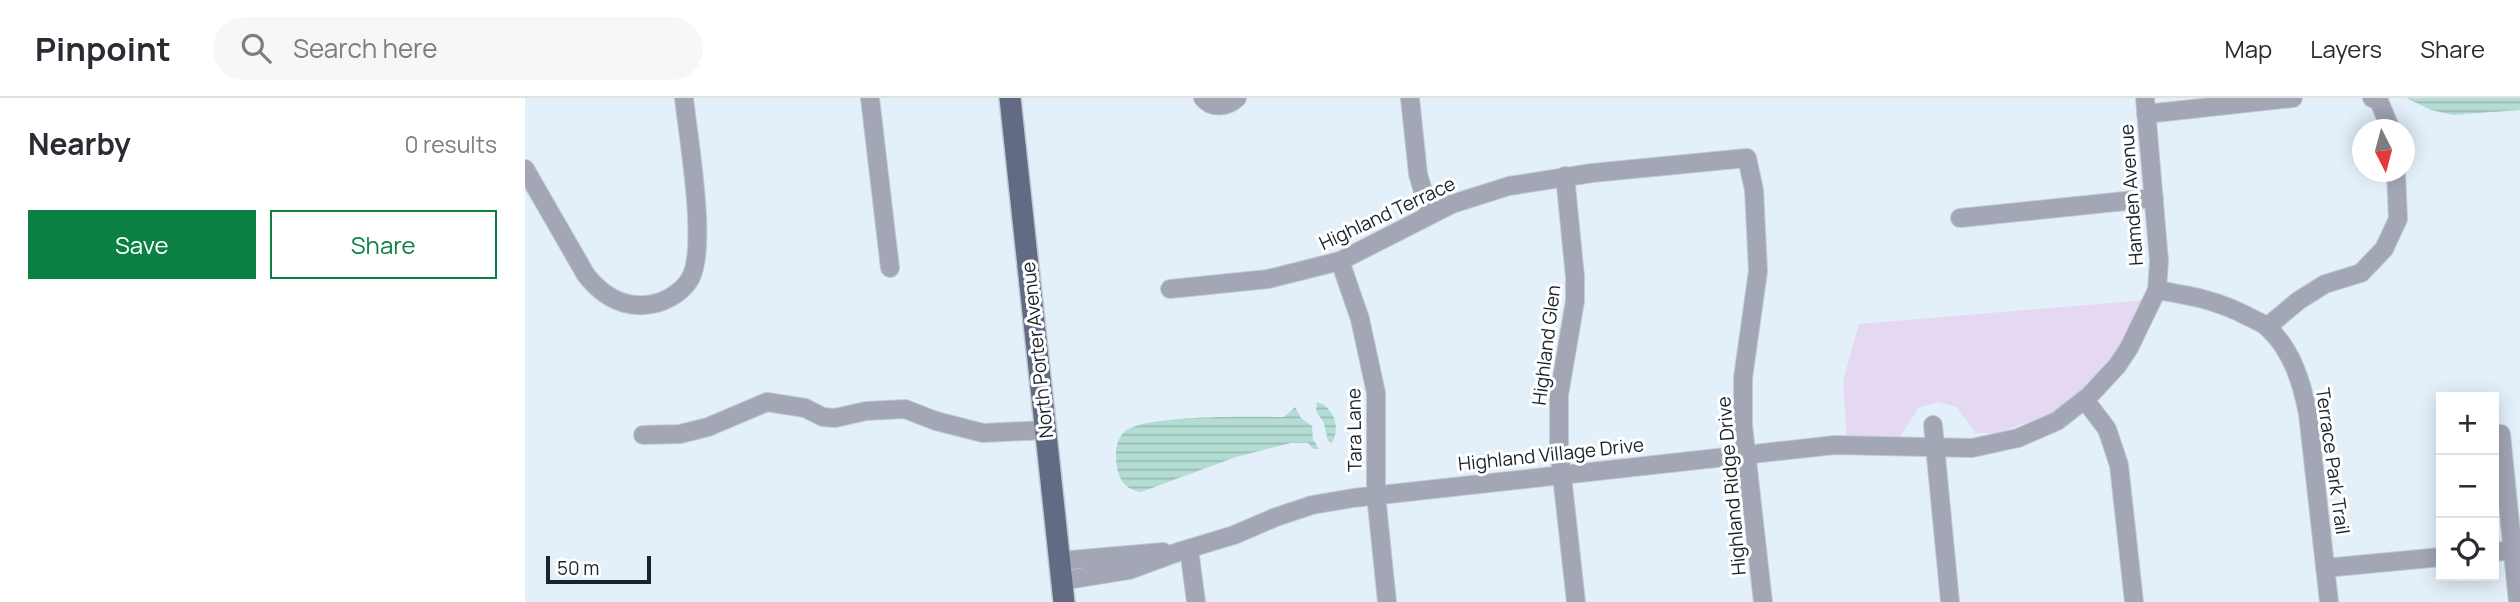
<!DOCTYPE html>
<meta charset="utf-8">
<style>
:root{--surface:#fff;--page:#f7f7f7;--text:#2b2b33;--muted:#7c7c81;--line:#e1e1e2;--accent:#0b8043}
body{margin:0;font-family:Manrope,sans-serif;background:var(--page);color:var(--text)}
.controls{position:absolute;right:21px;bottom:21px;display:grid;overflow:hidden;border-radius:0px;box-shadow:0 4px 18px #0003}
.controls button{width:63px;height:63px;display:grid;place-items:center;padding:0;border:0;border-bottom:2px solid var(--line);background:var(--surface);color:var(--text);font:35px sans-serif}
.compass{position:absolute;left:1827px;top:21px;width:63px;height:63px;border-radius:50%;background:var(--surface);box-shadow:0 4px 18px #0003;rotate:174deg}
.scale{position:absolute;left:21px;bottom:18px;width:105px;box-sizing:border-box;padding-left:7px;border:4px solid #17232d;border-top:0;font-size:19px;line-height:24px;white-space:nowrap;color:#17232d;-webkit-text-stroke:5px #fff;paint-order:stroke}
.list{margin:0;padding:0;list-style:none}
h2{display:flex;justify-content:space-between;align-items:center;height:91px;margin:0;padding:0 28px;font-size:30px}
h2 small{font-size:23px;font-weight:400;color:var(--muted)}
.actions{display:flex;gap:14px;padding:21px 28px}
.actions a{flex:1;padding:16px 0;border:2px solid var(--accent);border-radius:0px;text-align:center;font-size:24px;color:var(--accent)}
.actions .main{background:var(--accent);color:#fff}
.icon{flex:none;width:38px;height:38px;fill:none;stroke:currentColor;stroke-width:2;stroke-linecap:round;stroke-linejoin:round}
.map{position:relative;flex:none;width:1995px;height:504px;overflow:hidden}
header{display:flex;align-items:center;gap:42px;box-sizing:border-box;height:98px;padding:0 35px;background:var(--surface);border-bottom:2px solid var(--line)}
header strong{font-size:33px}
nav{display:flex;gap:38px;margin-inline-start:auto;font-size:24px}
.search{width:490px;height:63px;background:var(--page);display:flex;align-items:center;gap:18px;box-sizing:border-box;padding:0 24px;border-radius:38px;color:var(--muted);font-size:26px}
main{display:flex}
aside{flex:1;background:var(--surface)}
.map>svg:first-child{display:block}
</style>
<header>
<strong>Pinpoint</strong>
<div class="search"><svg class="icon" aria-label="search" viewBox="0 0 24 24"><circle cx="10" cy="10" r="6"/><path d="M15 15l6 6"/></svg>Search here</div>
<nav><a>Map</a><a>Layers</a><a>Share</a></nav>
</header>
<main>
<aside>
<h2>Nearby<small>0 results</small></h2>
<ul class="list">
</ul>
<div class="actions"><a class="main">Save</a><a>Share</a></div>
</aside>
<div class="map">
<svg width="1995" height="504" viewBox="0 0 1995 504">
<defs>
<pattern id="water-rules" width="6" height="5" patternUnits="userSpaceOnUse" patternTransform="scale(1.75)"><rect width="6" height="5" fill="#b3dcd3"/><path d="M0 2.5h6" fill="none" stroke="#99bcb5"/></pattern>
</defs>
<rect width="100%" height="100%" fill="#e3f0fa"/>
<path fill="#e4d8f3" d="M1621,202L1595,252L1562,292L1522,317L1472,335H1450L1432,309L1412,304L1393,310L1376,338L1322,341L1318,283L1334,226Z"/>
<g fill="url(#water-rules)">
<path d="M1881,0H1995V12L1928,17L1906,12Z"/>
<path d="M792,304C809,309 816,330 807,345L803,343L799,325L791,313Z"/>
<path d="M770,309L776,320L787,328L788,341L794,351H788L783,345H766L711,359L616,394C601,391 596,385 592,370C590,358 590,343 599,334C619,316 730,319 759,319Z"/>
</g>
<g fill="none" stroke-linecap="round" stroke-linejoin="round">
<defs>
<g id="minor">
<path d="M345,0L365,170"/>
<path d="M678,0C687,11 702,9 712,0"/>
<path d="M885,0L893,76L905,117"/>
<path d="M1847,0L1854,3L1866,32"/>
<path d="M1621,16L1768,0"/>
<path d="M0,71L61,177C76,196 95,209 120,207C137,206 156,196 165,181C183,150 163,39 159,0"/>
<path d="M1040,78L1050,179V203L1034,297V351L1051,504"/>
<path d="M1435,120L1629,100"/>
<path d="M815,163L835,221L851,295V397L862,504"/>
<path d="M645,191L743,181L815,163L927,106L984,88L1067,75L1222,60L1229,92L1233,173L1218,280V327L1238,504"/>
<path d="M1632,192C1667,198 1692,202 1724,219C1730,222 1738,225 1743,230C1767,252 1777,285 1783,316L1804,504"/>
<path d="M1742,229L1773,203L1800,186L1836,175L1859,151L1873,121L1871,74"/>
<path d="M1560,302L1582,331L1594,367L1609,504"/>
<path d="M1408,327L1425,504"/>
<path d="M1976,336L1993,504"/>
<path d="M118,337L155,336L183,329L242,304L280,310L298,319L310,320L341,313L380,311L411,323L458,335L520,332"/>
<path d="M664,451L671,504"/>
<path d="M1969,454L1988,452"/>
<path d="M534,463L638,454"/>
<path d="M1800,470L1916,459"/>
<path d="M536,483L604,472L656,453L709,437L751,419L787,407L828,400L1310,347L1447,350L1493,340L1532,323L1564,298L1592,268L1604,250L1632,192L1634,163L1620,0"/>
</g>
<path id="major" d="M485,0L539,504"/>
</defs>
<use href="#minor" stroke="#becbd5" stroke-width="20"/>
<use href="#major" stroke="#becbd5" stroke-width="24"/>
<use href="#minor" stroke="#a2a6b5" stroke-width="18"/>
<use href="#major" stroke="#636a84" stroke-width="21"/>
</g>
<g text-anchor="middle" stroke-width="6" stroke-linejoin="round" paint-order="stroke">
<g font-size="19" fill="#17232d" stroke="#fff">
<text transform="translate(1606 97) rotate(-94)" y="7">Hamden Avenue</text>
<text transform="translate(862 115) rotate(-25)" y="7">Highland Terrace</text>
<text transform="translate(1021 247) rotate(-83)" y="7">Highland Glen</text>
<text transform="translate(512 252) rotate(-96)" y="7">North Porter Avenue</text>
<text transform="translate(829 332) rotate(-91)" y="7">Tara Lane</text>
<text transform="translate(1026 356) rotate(-6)" y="7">Highland Village Drive</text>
<text transform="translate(1808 363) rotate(82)" y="7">Terrace Park Trail</text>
<text transform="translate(1206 388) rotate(-95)" y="7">Highland Ridge Drive</text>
</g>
</g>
</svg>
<div class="controls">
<button>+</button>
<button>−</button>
<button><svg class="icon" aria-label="locate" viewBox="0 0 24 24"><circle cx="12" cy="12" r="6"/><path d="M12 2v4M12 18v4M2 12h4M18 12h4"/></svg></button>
</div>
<svg class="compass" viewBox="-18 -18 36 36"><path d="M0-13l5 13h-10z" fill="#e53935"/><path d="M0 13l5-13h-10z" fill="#7c7c81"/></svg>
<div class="scale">50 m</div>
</div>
</main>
